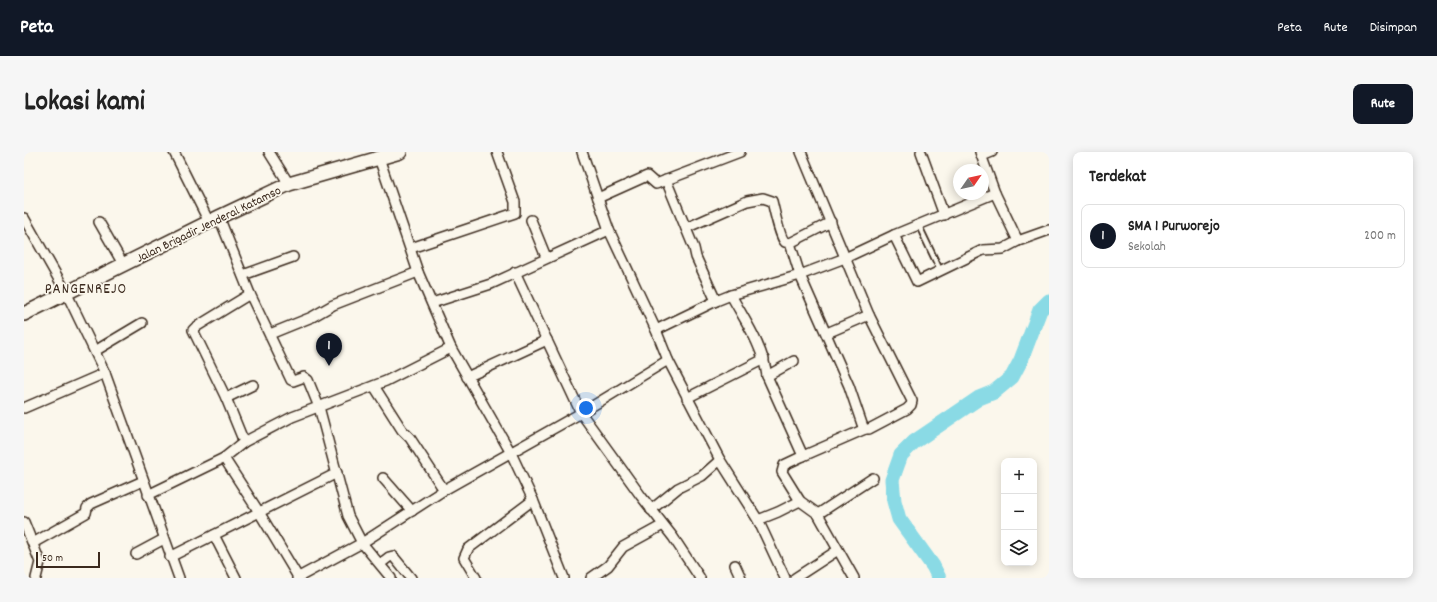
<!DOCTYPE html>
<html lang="id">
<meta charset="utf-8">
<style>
:root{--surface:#fff;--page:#f6f6f6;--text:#222;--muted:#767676;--line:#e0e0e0;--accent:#111827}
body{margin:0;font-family:Dekko,sans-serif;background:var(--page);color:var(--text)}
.controls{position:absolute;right:12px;bottom:12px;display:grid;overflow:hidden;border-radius:8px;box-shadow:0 2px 10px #0003}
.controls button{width:36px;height:36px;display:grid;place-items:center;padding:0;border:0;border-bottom:1px solid var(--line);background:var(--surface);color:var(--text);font:20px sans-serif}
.compass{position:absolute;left:929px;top:12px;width:36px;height:36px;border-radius:50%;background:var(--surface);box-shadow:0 2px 10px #0003;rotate:56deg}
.scale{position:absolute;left:12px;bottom:10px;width:64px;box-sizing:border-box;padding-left:4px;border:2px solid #3b2a1e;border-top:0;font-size:11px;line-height:14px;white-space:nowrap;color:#3b2a1e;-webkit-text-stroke:3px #fbf7ec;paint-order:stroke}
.you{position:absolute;left:562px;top:256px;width:14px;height:14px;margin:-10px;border:3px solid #fff;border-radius:50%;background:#1a73e8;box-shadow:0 0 0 6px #1a73e833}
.badge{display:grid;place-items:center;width:26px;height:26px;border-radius:50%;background:var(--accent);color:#fff;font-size:13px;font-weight:700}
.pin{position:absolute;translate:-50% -33px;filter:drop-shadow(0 1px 2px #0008)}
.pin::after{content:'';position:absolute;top:21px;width:14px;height:12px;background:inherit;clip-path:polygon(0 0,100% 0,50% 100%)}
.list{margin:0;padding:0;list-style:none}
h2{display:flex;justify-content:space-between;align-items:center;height:52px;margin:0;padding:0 16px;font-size:17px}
h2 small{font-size:13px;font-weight:400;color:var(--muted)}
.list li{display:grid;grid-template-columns:26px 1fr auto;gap:12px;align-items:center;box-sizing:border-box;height:64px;margin:0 8px 8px;padding:0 8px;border:1px solid var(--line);border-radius:8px}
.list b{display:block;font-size:15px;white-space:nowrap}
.list p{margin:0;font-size:13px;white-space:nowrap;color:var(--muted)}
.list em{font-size:13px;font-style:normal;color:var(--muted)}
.icon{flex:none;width:22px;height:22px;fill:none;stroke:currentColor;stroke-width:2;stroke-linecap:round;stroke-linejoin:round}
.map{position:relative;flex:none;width:1025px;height:426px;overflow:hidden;border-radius:8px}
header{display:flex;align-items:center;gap:24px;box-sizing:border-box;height:56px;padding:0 20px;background:var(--accent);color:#fff}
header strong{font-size:19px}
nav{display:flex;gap:22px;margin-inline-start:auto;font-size:14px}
.intro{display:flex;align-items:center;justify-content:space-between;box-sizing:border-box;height:96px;padding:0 24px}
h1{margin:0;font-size:28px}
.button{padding:10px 18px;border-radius:8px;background:var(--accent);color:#fff;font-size:14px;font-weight:700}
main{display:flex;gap:24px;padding:0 24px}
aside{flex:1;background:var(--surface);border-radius:8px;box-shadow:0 2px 10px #0003}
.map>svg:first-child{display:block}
</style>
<header>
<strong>Peta</strong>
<nav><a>Peta</a><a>Rute</a><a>Disimpan</a></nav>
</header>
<div class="intro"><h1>Lokasi kami</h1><a class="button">Rute</a></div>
<main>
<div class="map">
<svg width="1025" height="426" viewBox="0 0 1025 426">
<rect width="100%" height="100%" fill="#fbf7ec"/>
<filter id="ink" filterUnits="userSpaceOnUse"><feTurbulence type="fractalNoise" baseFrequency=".025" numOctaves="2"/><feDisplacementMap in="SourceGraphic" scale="8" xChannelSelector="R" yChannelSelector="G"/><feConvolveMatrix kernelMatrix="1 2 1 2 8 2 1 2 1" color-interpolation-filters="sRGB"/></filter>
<g filter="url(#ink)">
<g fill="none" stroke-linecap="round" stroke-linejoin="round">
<path stroke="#8adae5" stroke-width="15" d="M915,426L909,414L875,367L870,349L868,328L877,303L890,290L955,246L970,240L988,225L997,208L1016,158L1025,149"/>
<defs>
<path id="service" d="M895,74L916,118"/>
<g id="minor">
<path d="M150,0L185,70"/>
<path d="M245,0L265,32"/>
<path d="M558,0L585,78L632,178L644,208L696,308L734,368L761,426"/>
<path d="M897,0L920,63"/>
<path d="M956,0L971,41L994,89"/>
<path d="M958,4L968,0"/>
<path d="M355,6L394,120L427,196L487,301L509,348L540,426"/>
<path d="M642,28L670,96L672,105L692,149"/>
<path d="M574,46L623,24L632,32L716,0"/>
<path d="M195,65L226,142L267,228L269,229L280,225L284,228L295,255L324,364L338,391L367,426"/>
<path d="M0,66L42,140L81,221L155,426"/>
<path d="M507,68L522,105"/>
<path d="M75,70L99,112"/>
<path d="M662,76L723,49L739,46L748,49C750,57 756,86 761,90L766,91L807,70"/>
<path d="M870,83L893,130L959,98L979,97L994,89L1025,78"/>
<path d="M766,91L776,123L825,234L839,275L841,277H845L883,257L887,253L888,249L845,163L777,0"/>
<path d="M387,96L491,61V50L473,0"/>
<path d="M491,120L557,261L617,344L649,385L676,426"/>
<path d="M219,123L269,105"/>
<path d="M226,142L172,175L169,178L202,246L220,290L200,306L235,360L274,425"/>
<path d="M707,143C721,169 739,194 743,224L779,304L760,313L758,320L776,349L794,362L830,426"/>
<path d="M408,151L467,132L585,78"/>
<path d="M632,178L692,149L707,143L776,123L821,106L870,83L971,41"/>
<path d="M803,181L845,163"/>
<path d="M246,182L288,165L309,153L394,120"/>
<path d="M71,199L118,171"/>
<path d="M743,224L770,209"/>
<path d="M443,225L523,188"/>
<path d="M350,234L378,278L386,286L420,338"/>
<path d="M202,246L229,233"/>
<path d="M663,246L740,207"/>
<path d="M0,256L81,221"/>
<path d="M220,290L268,265L362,229L427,196"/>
<path d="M779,304L841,277"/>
<path d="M359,326L388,359"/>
<path d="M124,343L200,306"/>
<path d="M627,358L654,336L678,324L696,308"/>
<path d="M794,362L849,326"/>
<path d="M734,368L754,360L776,349"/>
<path d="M0,370L16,410L12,426"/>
<path d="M190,383L212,426"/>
<path d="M9,391L62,361L63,356L67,352L119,329"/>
<path d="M112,402L140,387"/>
<path d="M146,405L313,321"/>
<path d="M356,412L365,405L369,404L387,426"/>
<path d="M711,413L717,426"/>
<path d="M273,426L338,391L420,338L557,261L644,208"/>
<path d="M452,426L440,406L444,397L509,348"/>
<path d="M567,426L584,414L599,395L639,373"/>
<path d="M771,426L814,398"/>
</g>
<path id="secondary" d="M0,162L195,65L265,32L376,0"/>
</defs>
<use href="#service" stroke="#3b2a1e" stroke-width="8"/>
<use href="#minor" stroke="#3b2a1e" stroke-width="12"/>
<use href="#secondary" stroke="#3b2a1e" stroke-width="16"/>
<use href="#service" stroke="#fbf7ec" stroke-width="4.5"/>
<use href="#minor" stroke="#fbf7ec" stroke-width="9"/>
<use href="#secondary" stroke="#fbf7ec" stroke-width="13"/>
</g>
</g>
<g text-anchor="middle" stroke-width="3.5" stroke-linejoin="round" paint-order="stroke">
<g font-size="13" fill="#3b2a1e" stroke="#fbf7ec">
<text transform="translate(184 71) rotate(-26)" y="5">Jalan Brigadir Jenderal Katamso</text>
</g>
<g font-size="15" letter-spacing="1" fill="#3b2a1e" stroke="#fbf7ec">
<text x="62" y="141">PANGENREJO</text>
</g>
</g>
</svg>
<div class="controls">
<button>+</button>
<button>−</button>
<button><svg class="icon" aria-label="layers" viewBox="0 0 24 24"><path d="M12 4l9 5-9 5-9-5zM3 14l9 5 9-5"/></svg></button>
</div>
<svg class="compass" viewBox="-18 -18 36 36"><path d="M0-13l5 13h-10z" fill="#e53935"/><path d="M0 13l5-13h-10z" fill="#767676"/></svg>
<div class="scale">50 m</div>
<div class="you"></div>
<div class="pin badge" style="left:305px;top:214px">1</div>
</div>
<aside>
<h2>Terdekat<small></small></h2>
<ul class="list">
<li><span class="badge">1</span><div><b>SMA 1 Purworejo</b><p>Sekolah</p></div><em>200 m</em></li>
</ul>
</aside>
</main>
